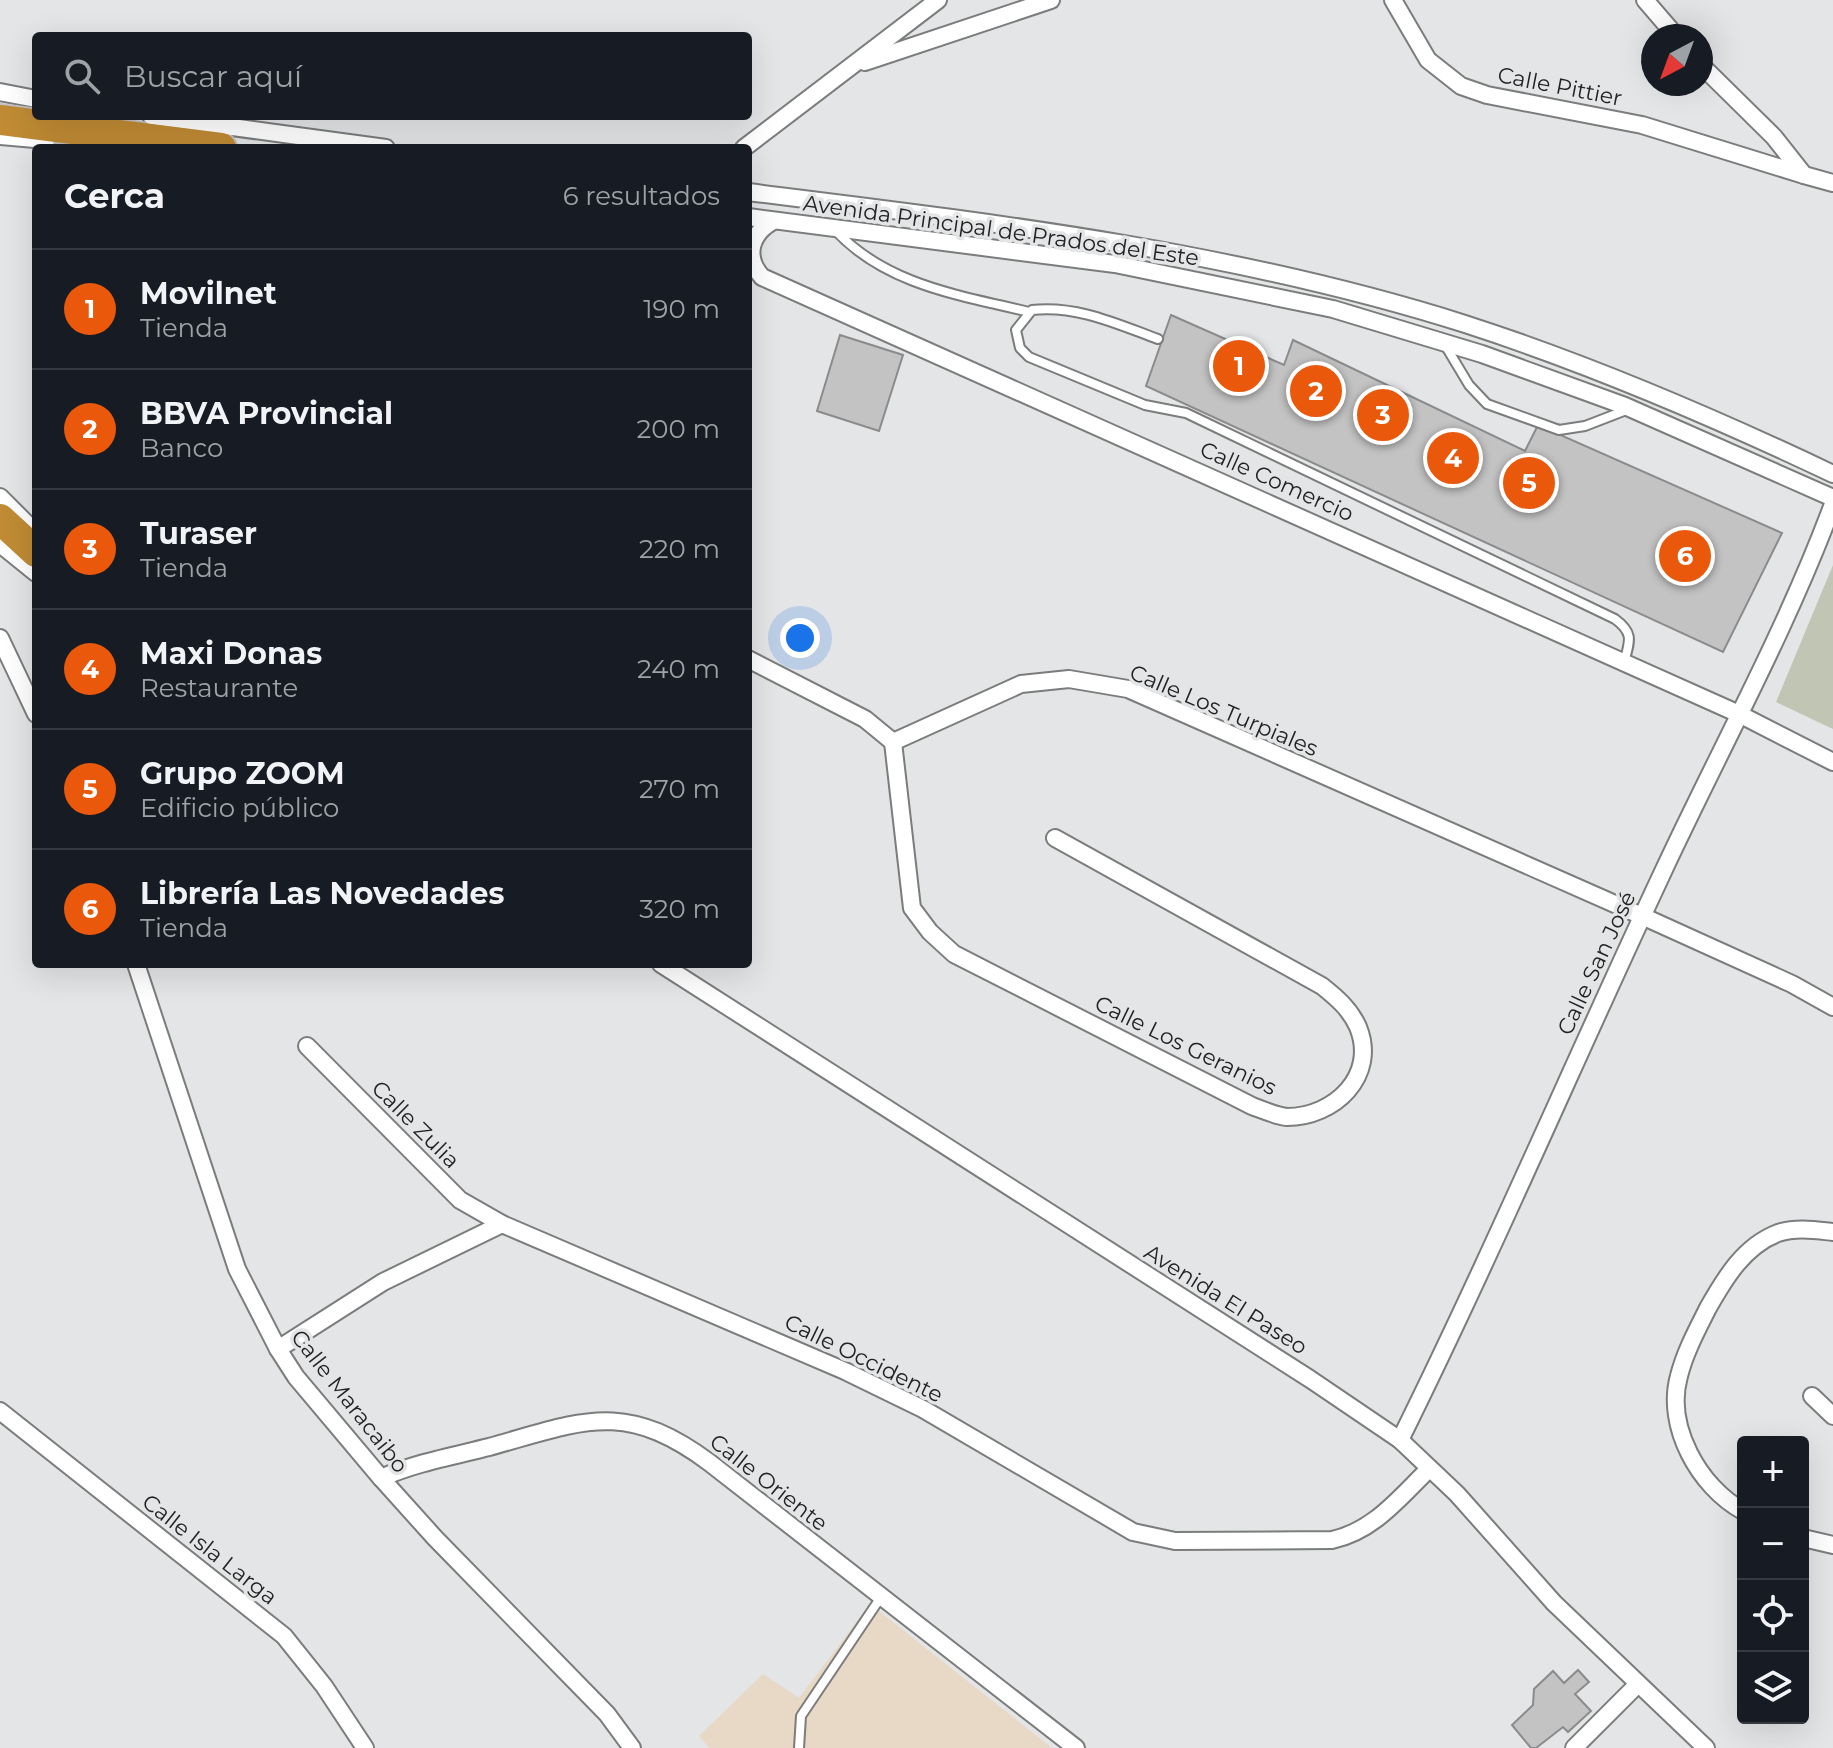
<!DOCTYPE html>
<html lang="es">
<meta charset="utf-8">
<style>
:root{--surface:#171b24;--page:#242831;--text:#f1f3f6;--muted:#9ea1a6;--line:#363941;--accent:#ea580c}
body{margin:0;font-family:Montserrat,sans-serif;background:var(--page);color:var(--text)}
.controls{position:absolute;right:24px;bottom:24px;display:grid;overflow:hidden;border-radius:8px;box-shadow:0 8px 32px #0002}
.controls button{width:72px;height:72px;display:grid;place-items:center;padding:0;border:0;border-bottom:2px solid var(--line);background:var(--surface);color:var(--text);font:40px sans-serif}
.compass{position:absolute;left:1641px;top:24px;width:72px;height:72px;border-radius:50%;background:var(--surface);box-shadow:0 8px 32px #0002;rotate:221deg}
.you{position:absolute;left:800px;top:638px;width:28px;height:28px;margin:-20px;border:6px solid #fff;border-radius:50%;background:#1a73e8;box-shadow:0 0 0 12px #1a73e833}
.badge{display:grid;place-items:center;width:52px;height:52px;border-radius:50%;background:var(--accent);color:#fff;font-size:26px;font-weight:700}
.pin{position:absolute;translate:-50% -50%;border:4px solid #fff;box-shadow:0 2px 8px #0006}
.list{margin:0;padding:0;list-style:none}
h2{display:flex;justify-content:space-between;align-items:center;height:104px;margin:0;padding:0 32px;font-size:34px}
h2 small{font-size:26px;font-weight:400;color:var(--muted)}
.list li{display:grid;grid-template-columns:52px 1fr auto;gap:24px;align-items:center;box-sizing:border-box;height:120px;padding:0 32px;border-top:2px solid var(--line)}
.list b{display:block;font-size:30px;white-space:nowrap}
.list p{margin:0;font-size:26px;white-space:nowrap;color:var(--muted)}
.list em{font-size:26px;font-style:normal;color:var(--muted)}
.icon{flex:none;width:44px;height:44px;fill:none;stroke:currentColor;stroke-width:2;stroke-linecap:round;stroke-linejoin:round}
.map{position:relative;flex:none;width:1833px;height:1748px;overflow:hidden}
.search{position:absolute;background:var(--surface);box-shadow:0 8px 32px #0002;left:32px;top:32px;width:720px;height:88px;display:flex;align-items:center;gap:20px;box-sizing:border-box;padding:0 28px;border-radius:8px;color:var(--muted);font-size:30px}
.panel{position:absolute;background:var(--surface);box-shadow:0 8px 32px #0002;left:32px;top:144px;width:720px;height:824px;border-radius:8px}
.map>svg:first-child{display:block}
</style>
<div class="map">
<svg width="1833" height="1748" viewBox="0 0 1833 1748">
<rect width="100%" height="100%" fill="#e4e5e6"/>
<path fill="#e8d8c6" d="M870,1604L1052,1748H709L699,1736L763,1674L799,1698Z"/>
<path fill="#c0c6b3" d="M1833,565V729L1776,702Z"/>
<g fill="#c3c3c4" stroke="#8b8b8c" stroke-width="2">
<path d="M1171,315L1284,365L1293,340L1525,451L1538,425L1782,533L1723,652L1146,386Z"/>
<path d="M840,335L903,355L879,431L817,411Z"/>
<path d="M1578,1670L1589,1682L1575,1694L1591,1711L1568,1732L1563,1727L1536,1748H1531L1512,1725L1533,1705L1534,1689L1553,1671L1564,1683Z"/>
</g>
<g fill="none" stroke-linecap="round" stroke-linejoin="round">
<defs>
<g id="lane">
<path d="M835,230C886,285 959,295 1029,312"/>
<path d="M1158,339C1117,324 1077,305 1032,310L1016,330L1020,348L1029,357L1145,405L1186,413L1615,619C1634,633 1630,641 1624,662"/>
<path d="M1445,345L1469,385L1487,404L1559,430L1585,426L1629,409"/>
<path d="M799,1748L801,1716L881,1597"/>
</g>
<g id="street">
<path d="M1393,0L1428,60L1461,86L1487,95L1642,125L1804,175"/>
<path d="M1645,0L1676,36"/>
<path d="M865,62L1051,0"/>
<path d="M1701,65L1774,137L1804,175L1833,183"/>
<path d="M0,92L36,99"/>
<path d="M151,116L386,148"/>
<path d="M0,136L46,140"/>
<path d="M744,148L938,0"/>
<path d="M748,192C989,222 1232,250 1465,324C1592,365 1713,417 1833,474"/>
<path d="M748,217L1115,264L1333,309L1482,354L1625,406L1833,498"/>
<path d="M773,221C750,234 744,257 762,277L1739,714L1833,762"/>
<path d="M0,497L32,529"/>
<path d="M0,544L36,573"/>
<path d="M0,638L36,714"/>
<path d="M748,659L865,719L893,742"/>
<path d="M893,742L912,908L930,932L954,954L1252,1106C1263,1110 1276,1116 1287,1117C1334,1117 1378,1076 1358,1027C1350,1009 1337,998 1322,986L1055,838"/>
<path d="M893,742L1021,684L1069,679L1128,689L1642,916L1792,984L1833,1007"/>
<path d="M136,964L237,1269L278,1349L296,1377L381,1478L435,1538L607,1714L632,1748"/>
<path d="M661,964L1310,1379L1400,1440L1457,1494L1554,1603L1706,1748"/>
<path d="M307,1046L460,1200L502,1224"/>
<path d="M278,1349L383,1282L502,1224L845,1371L923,1409L1133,1532L1175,1541L1332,1540C1374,1531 1400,1497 1429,1469"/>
<path d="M1812,1396L1833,1416"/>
<path d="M0,1411L284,1636L324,1686L365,1748"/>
<path d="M1400,1440C1492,1254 1573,1064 1661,876C1718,753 1786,631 1833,504"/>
<path d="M381,1478C415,1463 453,1456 489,1447C583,1421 624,1399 710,1463L1076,1748"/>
<path d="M1743,1511C1699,1487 1665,1426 1679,1376C1685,1352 1697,1330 1708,1308C1725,1278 1744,1246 1778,1233C1796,1227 1815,1230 1833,1232"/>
<path d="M1803,1538L1833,1545"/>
<path d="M1574,1748L1638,1684"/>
</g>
<g id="highway">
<path d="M0,120L221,148"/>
<path d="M0,519L36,552"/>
</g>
</defs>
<use href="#lane" stroke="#7b7c7c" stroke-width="12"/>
<use href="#street" stroke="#7b7c7c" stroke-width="20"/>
<use href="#highway" stroke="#c1c1c1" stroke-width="34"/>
<use href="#lane" stroke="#fff" stroke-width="8"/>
<use href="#street" stroke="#fff" stroke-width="16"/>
<use href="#highway" stroke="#c08b34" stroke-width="30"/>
</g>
<g text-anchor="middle" stroke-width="7" stroke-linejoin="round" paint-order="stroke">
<g font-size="22" fill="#232323" stroke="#e4e5e6">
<text transform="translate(1560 86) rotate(11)" y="8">Calle Pittier</text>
<text transform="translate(1001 230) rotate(8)" y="8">Avenida Principal de Prados del Este</text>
<text transform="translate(1277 481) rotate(24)" y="8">Calle Comercio</text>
<text transform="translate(1224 710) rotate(23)" y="8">Calle Los Turpiales</text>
<text transform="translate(1596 963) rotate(-65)" y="8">Calle San José</text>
<text transform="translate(1186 1045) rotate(26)" y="8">Calle Los Geranios</text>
<text transform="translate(416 1124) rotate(45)" y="8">Calle Zulia</text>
<text transform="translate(1226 1299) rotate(32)" y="8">Avenida El Paseo</text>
<text transform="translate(864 1358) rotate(26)" y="8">Calle Occidente</text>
<text transform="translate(350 1401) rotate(52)" y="8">Calle Maracaibo</text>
<text transform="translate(769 1482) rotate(38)" y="8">Calle Oriente</text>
<text transform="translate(210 1549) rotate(38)" y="8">Calle Isla Larga</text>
</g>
</g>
</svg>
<div class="controls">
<button>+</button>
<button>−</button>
<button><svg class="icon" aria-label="locate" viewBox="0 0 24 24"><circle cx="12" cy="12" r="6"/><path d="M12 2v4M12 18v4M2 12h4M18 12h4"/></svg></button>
<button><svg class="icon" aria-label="layers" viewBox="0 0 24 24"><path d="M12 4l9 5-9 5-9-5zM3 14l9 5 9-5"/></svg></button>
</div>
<svg class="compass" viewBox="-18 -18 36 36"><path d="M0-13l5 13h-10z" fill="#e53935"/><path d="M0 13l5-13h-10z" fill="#9ea1a6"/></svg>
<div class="you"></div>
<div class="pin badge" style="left:1239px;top:366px">1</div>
<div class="pin badge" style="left:1316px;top:391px">2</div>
<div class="pin badge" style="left:1383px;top:415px">3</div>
<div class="pin badge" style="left:1453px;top:458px">4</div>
<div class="pin badge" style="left:1529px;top:483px">5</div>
<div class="pin badge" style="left:1685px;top:556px">6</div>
<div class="search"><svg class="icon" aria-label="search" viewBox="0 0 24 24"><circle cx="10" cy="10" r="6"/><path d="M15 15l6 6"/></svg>Buscar aquí</div>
<section class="panel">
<h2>Cerca<small>6 resultados</small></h2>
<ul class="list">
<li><span class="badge">1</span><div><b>Movilnet</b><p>Tienda</p></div><em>190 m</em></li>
<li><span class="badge">2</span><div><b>BBVA Provincial</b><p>Banco</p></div><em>200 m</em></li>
<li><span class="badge">3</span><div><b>Turaser</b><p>Tienda</p></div><em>220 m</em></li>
<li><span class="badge">4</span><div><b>Maxi Donas</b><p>Restaurante</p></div><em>240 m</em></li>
<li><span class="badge">5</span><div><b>Grupo ZOOM</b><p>Edificio público</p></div><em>270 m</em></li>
<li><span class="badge">6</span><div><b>Librería Las Novedades</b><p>Tienda</p></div><em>320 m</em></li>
</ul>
</section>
</div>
